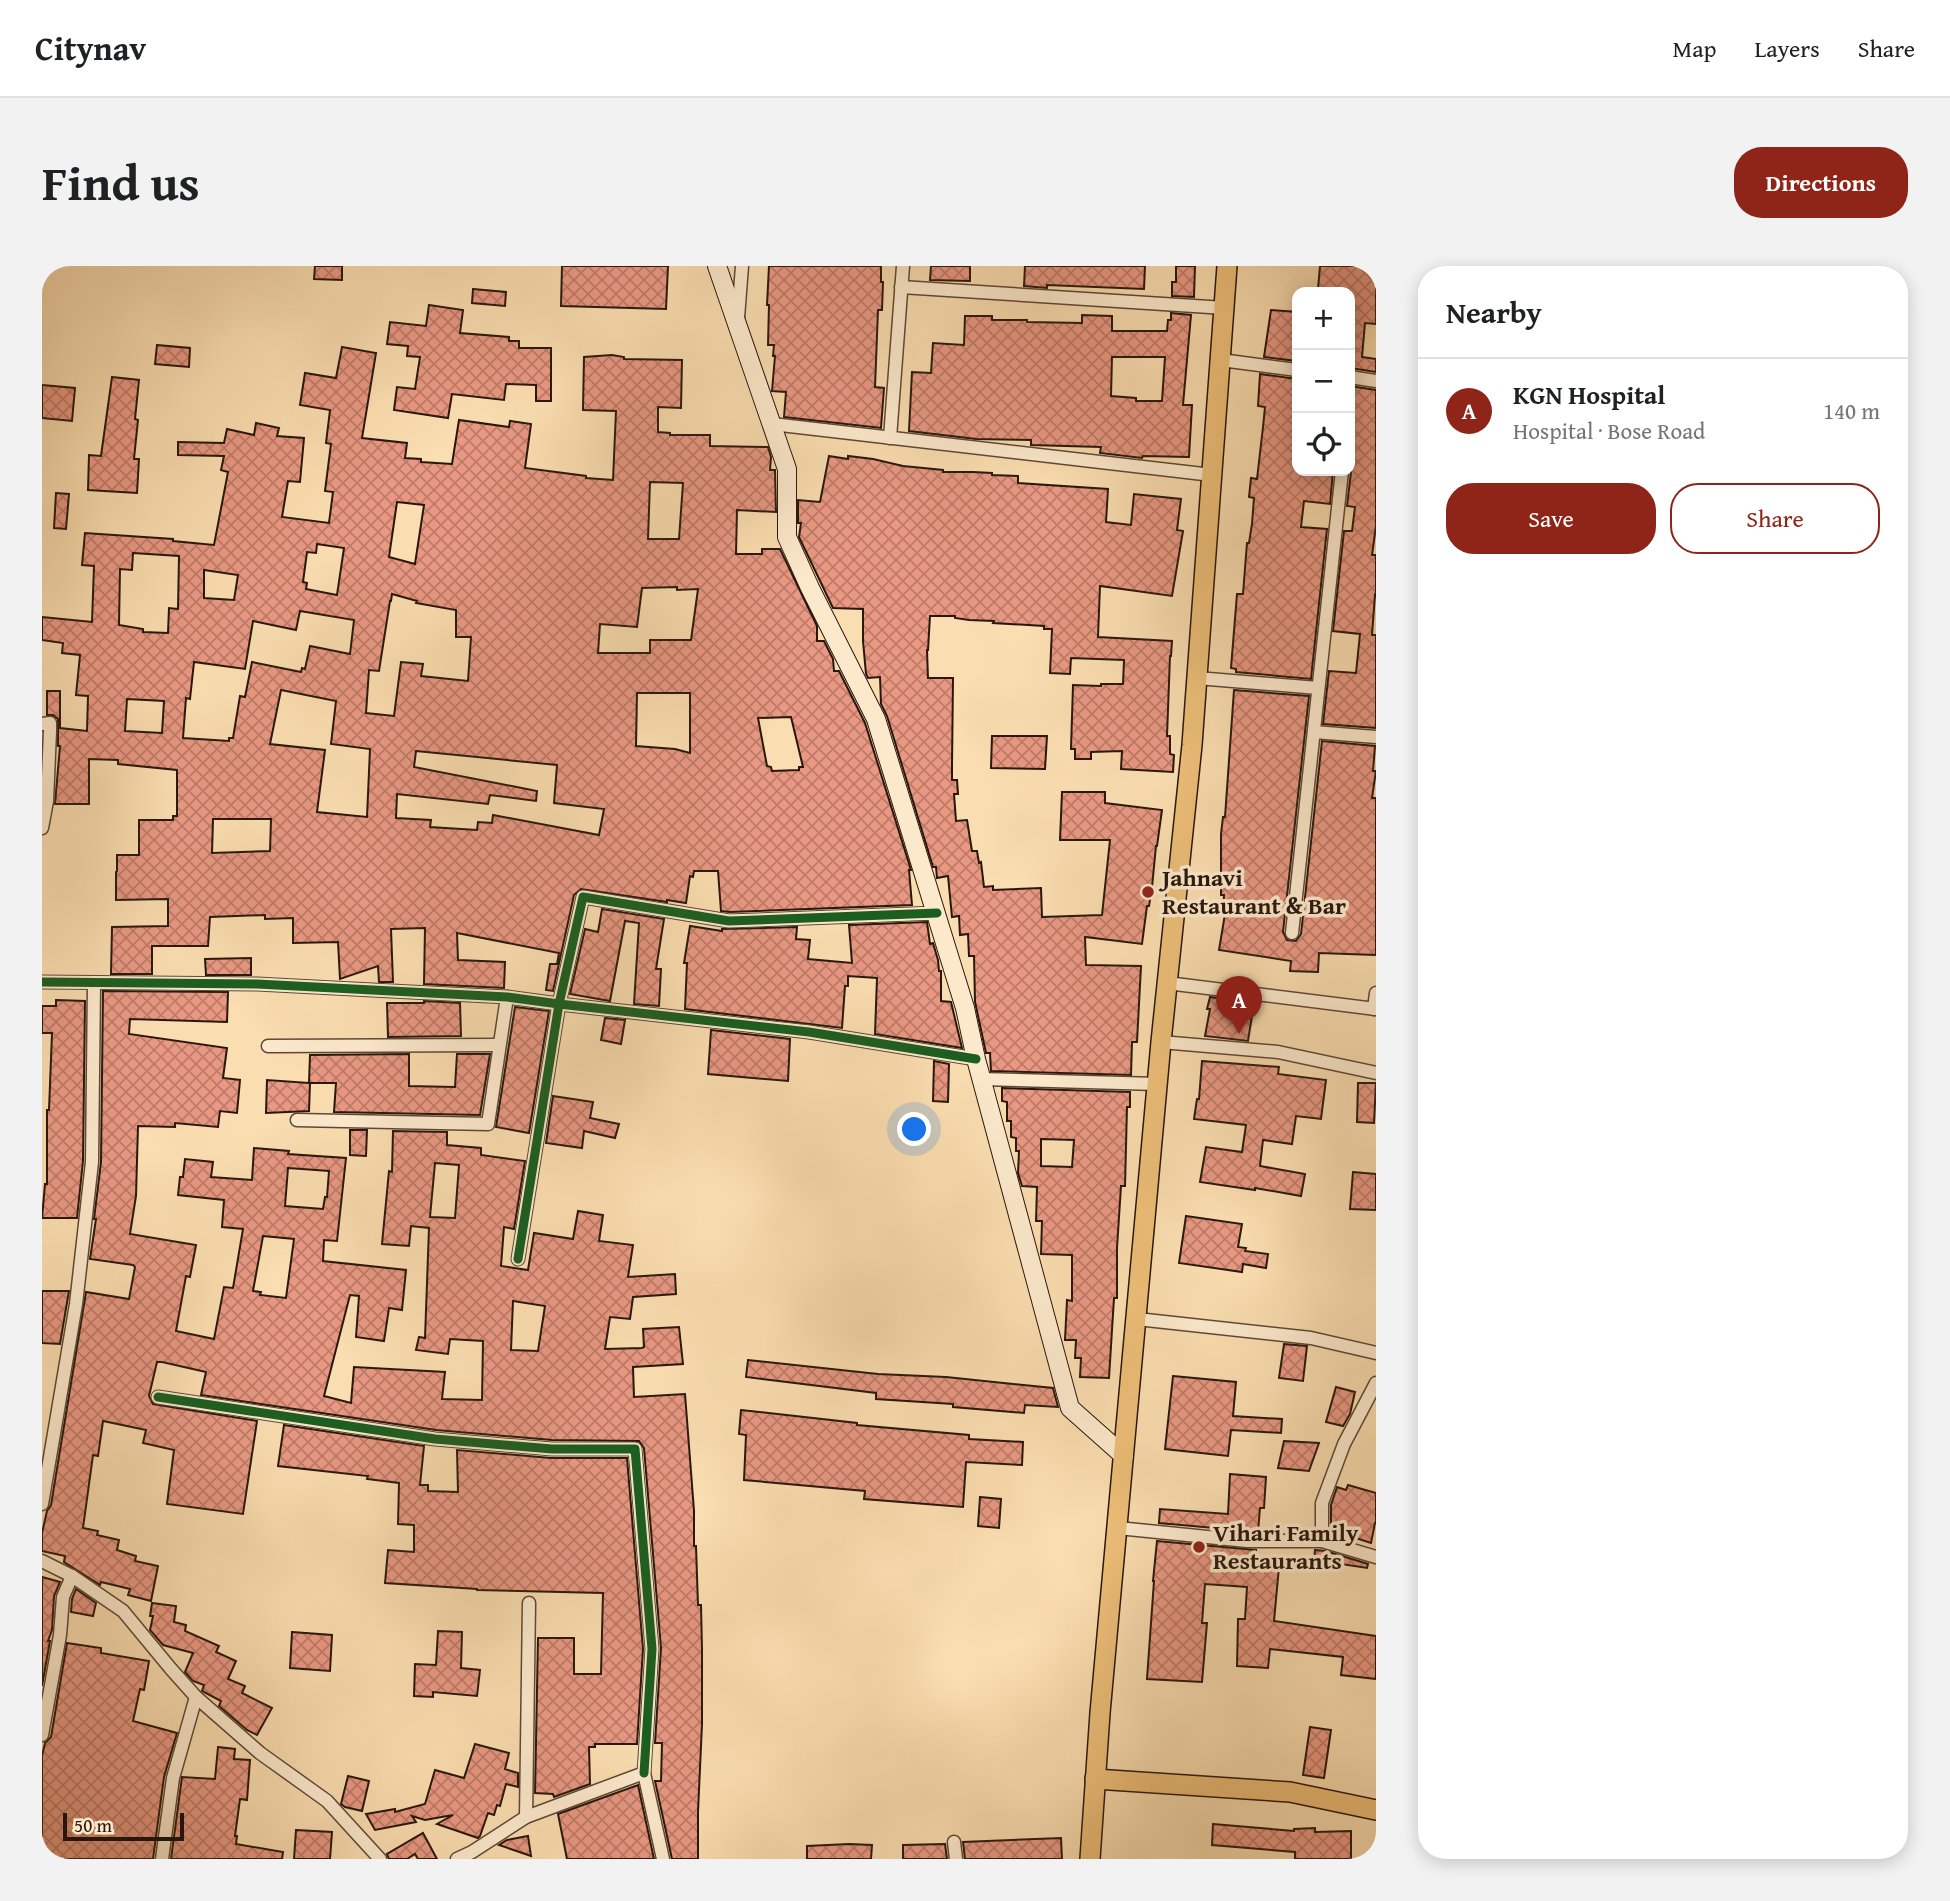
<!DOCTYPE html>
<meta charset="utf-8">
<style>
:root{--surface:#fff;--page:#f2f2f2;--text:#202124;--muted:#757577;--line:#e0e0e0;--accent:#8f2418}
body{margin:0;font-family:"Gentium Book Plus",serif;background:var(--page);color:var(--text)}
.controls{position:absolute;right:21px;top:21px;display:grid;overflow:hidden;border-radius:14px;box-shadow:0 4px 18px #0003}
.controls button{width:63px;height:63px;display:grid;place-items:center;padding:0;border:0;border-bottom:2px solid var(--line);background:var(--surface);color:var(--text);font:35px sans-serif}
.scale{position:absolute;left:21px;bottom:18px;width:121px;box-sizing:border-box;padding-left:7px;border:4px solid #29170d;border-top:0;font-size:19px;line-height:24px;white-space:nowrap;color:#29170d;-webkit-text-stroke:5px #fce9cc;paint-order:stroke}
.you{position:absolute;left:873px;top:864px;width:24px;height:24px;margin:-18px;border:5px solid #fff;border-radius:50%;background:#1a73e8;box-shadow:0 0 0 10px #1a73e833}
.badge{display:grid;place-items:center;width:46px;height:46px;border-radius:50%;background:var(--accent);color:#fff;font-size:23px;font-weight:700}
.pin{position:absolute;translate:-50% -58px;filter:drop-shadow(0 2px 4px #0008)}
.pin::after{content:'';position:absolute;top:37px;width:24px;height:21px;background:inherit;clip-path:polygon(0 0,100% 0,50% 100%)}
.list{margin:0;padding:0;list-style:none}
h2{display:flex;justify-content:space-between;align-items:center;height:91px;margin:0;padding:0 28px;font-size:30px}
h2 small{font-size:23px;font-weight:400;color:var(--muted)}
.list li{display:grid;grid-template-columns:46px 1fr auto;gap:21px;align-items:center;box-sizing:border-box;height:105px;padding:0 28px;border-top:2px solid var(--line)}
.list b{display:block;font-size:26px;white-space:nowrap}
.list p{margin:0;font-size:23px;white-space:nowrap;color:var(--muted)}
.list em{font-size:23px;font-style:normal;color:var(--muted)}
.actions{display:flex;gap:14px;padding:21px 28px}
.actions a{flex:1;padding:16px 0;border:2px solid var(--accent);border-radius:28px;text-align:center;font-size:24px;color:var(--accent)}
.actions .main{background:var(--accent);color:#fff}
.icon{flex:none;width:38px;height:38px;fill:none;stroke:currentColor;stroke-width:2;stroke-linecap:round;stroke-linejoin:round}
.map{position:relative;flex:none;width:1334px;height:1593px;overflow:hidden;border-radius:28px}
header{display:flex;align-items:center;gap:42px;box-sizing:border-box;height:98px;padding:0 35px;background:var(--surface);border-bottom:2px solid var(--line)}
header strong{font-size:33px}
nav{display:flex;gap:38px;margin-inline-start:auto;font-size:24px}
.intro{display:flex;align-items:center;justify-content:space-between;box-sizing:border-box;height:168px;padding:0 42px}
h1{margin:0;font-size:49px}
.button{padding:18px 32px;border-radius:28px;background:var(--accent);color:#fff;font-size:24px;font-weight:700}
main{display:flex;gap:42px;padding:0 42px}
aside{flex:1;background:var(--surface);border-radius:28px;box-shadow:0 4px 18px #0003}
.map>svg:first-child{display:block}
</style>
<header>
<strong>Citynav</strong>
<nav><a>Map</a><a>Layers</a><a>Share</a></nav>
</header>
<div class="intro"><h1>Find us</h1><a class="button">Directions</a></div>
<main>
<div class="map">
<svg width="1334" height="1593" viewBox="0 0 1334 1593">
<defs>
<pattern id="building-cross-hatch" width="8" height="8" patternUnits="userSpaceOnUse" patternTransform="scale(1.75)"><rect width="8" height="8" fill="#e99882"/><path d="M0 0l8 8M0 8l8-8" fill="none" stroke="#bd7b69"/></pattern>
</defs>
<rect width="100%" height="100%" fill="#faddb0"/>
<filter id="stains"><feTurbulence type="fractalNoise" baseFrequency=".00286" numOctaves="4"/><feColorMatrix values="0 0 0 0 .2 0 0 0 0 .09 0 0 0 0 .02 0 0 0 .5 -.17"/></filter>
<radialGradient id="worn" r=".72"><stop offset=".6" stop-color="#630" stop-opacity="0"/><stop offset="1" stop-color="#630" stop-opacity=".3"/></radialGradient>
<g fill="url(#building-cross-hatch)" stroke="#29170d" stroke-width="2" fill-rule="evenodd">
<path d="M273,0H300V14L272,13Z"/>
<path d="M520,0H626L624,43L519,40Z"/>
<path d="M727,0H839V16H841L840,44H836L833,121L842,122L839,162L742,151L744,126L730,125L733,90H731L732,79H726L727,39H725Z"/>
<path d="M889,0H928V15L888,14Z"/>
<path d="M983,0H1103L1102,23L1005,19V22L982,20Z"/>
<path d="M1134,0H1153L1152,31L1130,30V16H1134Z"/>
<path d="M1278,0H1334V58L1323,57L1320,91L1334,93V106L1308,102V25L1276,23Z"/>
<path d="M431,23L464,26L463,40L430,37Z"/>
<path d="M387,39L421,44L418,67L467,71V75H477V82H509V135H494V119L464,118L462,134L410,128L406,152L352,144L355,121L373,123L378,91L365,90L366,80L345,78L348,56L384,60Z"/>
<path d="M1229,44L1255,46V95L1222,91Z"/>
<path d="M1129,47L1149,49L1141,139H1150L1147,191L1101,190L1100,192L1058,187L1059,181L989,179V174L934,173L867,165L870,106L889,107L891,77L922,79L923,50H950V54H985V56L1040,57V49L1070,50V65H1125L1126,54H1129ZM1070,91H1123L1120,135H1094V132L1069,130Z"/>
<path d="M115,79L148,82L147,101L113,98Z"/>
<path d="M300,81L334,87L320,172L365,177L363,192L379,193V196L410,198L417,154L467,161L468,155L489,158L483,202L544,210V212L571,214L574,145L541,144L542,91L570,89L582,91V93L640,94L639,142L616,141V166L628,167V169H668V180L726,181L729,191L728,204H733L734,246L695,244L694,288H720V283H738L775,360V375H782L791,393L792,405H797L823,457L869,604H867L870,639L688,646L679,645L676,605H652L651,611L648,610L644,637L625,634V636L539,623L532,629L511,725L504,724L508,698H515L517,687L415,667L416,694L463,696L462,722L382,718L383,662L349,663L351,716H337L336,700L298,713L296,676L251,677V652L223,653V649L168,651L166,680H110V708H69L70,661L126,660V633L74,634V606L75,605V589H97V554H131V550H135V504L76,498V494L47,493V538H13L18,480H16V453L11,449H5V425H18V462L45,465L46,430L34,429L38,389L20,387L21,377L0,374V351L50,356L52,300L40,299L43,267L131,273V275L172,279L186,206L179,204L182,190L136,189V176L182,177L185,163L212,169L214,157L237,162L235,170L262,172L258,216L246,215L240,251L287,257L291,226L283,225L289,178L284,177L288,144L258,139L263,107L294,112ZM608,216L641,217L637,273H606ZM355,236L382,239L373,298L347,291ZM275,278L302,282L295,329L264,323L265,317L261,316L265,286L274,287ZM91,287L137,290L136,343L127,342L126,367L101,366V363L77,359L78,303L90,304ZM162,304L196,309L192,334L162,332ZM635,321V324L656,323L649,374H608V387H556L558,358L595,361L600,322ZM350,328L375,335L374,337L414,344V371H429L426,415L379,410L381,398L359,396L352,450L324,447L327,404L337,405L348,335H349ZM258,345L312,354L308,388L268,380L263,403L260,402L259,406L210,396L203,431L198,430L191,472H187V475L141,472L144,432L148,433L152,396L203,403L211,355L254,364ZM239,424L294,435L289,478L328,483L325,551L275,546L283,484L228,478ZM595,427H648V487L633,483L594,480ZM85,433L122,435L120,467L83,465ZM749,451L761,501H757V504L730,505L729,501L725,500L716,452ZM374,485L515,499L512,537L562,543L557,569L451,549L450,557L436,556L435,564L388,561L389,554L354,552L355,528L446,538L448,529L494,535L495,525L372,501ZM171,553H229L228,585L170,587Z"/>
<path d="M1218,108L1255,113V205H1291L1288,238L1262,235L1259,261L1285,263L1269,413L1194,406V403L1189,402L1195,328H1201L1205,277H1207L1210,258L1212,232L1207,231L1209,212L1215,213L1221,161L1223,141L1216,140Z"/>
<path d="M70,111L97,114L93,153L96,154L92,193H97L95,227L46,224L47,189L59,190Z"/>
<path d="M0,119L33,122L30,155L0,152Z"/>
<path d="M1308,120L1334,124V260L1330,289H1334V330L1333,329L1330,369H1334V462L1281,458L1287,405L1314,407L1318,368L1291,365L1302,265H1310L1313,241L1305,240L1309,206Z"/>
<path d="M787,190L806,193V190L831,193L861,200L901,204V206H931L950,207V209L976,210V217L1066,223L1064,256L1089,259L1092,228L1139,233L1135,264L1141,265L1130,330L1058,320L1056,371L1130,375L1129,390H1128L1125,470H1128V488L1132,489L1131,506L1079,503L1080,485L1049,486V493H1033V483H1029L1031,419L1059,420V418H1081L1082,394L1029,392L1028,408L1008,407L1010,363H1002V360L951,357L952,355L927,354L913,352V350H888L886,384H885L886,412H911L910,500V514H915L916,528H912L914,555L925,554L930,585H935L937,597L939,596L942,621L951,620V624L999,622L1000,651L1060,649L1068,574H1018L1020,526H1063V537L1120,544L1115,580H1114L1110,621L1107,640H1105L1100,678L1043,671L1044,699L1099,700L1095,776H1090L1089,809L949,805L948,787H944L933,736L932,690H927L926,668L918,669L917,650L910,651L906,610L895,612L894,601H891L845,450L839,438L838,411L826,412L824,408L821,375V343L791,342L757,271L759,257H756V234L778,236Z"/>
<path d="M14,227L27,228L24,263L12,262Z"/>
<path d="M1192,424L1267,430L1241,666L1245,674L1254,675L1259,668L1280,475L1333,480L1331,505H1334L1330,532H1334V689L1277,687L1276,706L1248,705L1249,695L1177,684L1183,648H1181L1182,629H1179V568L1181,551H1183Z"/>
<path d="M950,470H1005L1003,503L949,502Z"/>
<path d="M560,643L622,653L614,703H619L617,740L592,738L597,657L583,655L568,735L528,728L543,663L556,666Z"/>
<path d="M885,656L888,678L891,677L896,694L897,705H899V735L909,736L920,782L833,768L835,712L806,710V720H803L800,762L643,743L645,697H642L648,660L680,665V663L755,661L754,673L768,674L766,693L810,697L807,659Z"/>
<path d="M209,692V709H164L163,693Z"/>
<path d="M61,725L186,726L185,756L88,753L87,768L185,782L181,812L198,814L195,847L178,845L176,861L133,857V861L96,860L94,930L88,968L154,979L148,1011L144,1010L134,1065L172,1073L182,1021L191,1022L201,963L180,961L182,934L136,929L138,911H141L143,893L171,896L169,911L210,914L212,882L247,885L246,888L304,892L295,975L282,974L281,995L364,1004L360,1044L347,1042L342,1075L314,1071L317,1030L308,1029L282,1130L309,1137L312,1101L403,1106L400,1133L440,1134L441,1075L408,1073L406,1088L374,1084L377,1071L383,1072L387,962L369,960L367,980L340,978L347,905L350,906L351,865L405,866V879L439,882V889L483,895L472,963L462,961L459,1000L486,1004L492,967L531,973L536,945L561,949L557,975L591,979L586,1011L633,1008L634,1028L591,1031L588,1053L568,1051L563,1083L600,1082L602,1081L601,1063L637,1061L641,1098L591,1101L592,1131L643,1128L652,1245V1280H654L656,1339H659L660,1384V1458L656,1546V1593H630L613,1515H619L620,1477H613L619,1382L602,1182L597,1175L510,1174L394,1164L159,1129L164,1106L120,1096H115L107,1130L111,1138L215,1155L201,1248L125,1238L132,1184L101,1177L104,1164L61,1155L56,1190L51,1189L41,1262L56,1265L55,1269L77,1274L75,1284L94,1290L93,1295L116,1300L109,1335L86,1329L88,1323L59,1316L58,1319L22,1296L23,1290L0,1285V1267L5,1245L9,1239L44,1026L87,1033L93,1001L91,999L48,993L54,953H52L59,896ZM393,897L417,899L413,952L388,951ZM246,902L287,905L285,931H283L281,943L243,940ZM221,970L252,973L244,1032L218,1029L219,1026L211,1025ZM471,1035L503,1040L496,1085L469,1084Z"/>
<path d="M1168,731L1212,737L1206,775L1163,770L1168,743H1165Z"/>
<path d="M14,734L43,735L41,895L35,952H0L3,918H5V844H7L10,767H0V740H14Z"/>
<path d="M382,735L418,737L419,770L346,771L345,737H382Z"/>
<path d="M473,741L507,745L487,867L454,861Z"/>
<path d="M563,752L583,754L579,778L559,774Z"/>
<path d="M669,764L748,773L746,815L666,808Z"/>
<path d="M367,788V820L413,821L415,788H448L438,849L292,846L294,817H268L267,845L224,847L225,814L267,817L268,789Z"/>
<path d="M892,795L907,798L906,836L891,835Z"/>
<path d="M1160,795L1237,801L1236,808L1284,814L1279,853L1254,850L1250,878L1221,874L1218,900L1263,908L1259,930L1213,922V924L1158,916L1164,881L1200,886L1204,859L1152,853L1155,833H1157Z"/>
<path d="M1316,817H1334L1332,857L1315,856Z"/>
<path d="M960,822L1088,826V841H1085L1083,920H1079L1075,982V1032H1072L1067,1112L1038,1111L1039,1092H1033L1034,1074H1023L1025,1034L1030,1035V989L999,988L1000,955H994L995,921L980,920L976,907L977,885H974V872L969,871V855H965V836L960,835ZM999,873L1032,874L1030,901L999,900Z"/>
<path d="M511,830L551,836L548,852L577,858L573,872L542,865L540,882L504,877Z"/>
<path d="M308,864H325L324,890L308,889Z"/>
<path d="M1311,906L1334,908V944L1308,943Z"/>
<path d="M1144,950L1200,958L1196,981L1204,982L1203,985L1226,988L1224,1002L1201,998L1200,1006L1137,997Z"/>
<path d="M0,1025H27L18,1078L0,1077Z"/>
<path d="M1242,1078L1265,1080L1261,1115L1237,1112Z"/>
<path d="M706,1094L836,1108L904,1111L1011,1122L1016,1141L983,1139L982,1147L911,1141V1138L834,1133V1127L704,1111Z"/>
<path d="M1131,1110L1194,1116L1191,1150L1240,1153L1239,1167L1189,1164L1186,1190L1123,1183Z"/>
<path d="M1294,1121L1313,1126L1308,1148L1301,1160L1284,1156Z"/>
<path d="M699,1144L815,1157V1159L927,1169V1173L981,1176L980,1199L924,1196L921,1241L822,1233L823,1225L702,1214L704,1169L697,1168Z"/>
<path d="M242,1159L382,1180L378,1219H386V1225L416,1226L415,1184L509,1192H585L601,1383L595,1478H553V1481H547L548,1518L512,1531L511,1528L493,1527L496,1372H532V1408H559L561,1327L435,1324V1323L343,1317L346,1284L372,1286V1259L356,1258L357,1217L325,1213L326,1210L236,1200Z"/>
<path d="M1242,1175L1277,1177L1267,1205L1236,1202Z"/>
<path d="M1188,1208L1224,1211L1222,1242H1218L1216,1266L1117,1257L1118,1243L1186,1248Z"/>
<path d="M1306,1219L1334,1227V1257H1333L1329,1277L1289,1264V1239L1295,1221L1304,1224Z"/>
<path d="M938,1231L959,1233L957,1262L936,1260Z"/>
<path d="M1115,1275L1214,1284L1213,1299L1237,1301L1232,1355L1334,1370V1413L1299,1409L1301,1391L1228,1383L1226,1402L1195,1400L1196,1353H1203L1205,1321L1163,1318L1160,1357H1165L1160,1416L1105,1413L1112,1315H1111Z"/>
<path d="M1273,1284L1284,1285L1326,1298L1325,1302L1272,1294Z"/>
<path d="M0,1311L18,1316L12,1330L10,1364L6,1375H8L0,1420Z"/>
<path d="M34,1323L54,1337L51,1350L29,1346L30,1333Z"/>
<path d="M110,1337L134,1340L132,1356L144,1359L143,1365L177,1380L174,1386L194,1395L186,1413L203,1420L200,1427L230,1442L215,1469L205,1464L177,1440L179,1435L160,1425L162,1419L151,1415L143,1406L151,1387L121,1379L108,1364L111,1350H108Z"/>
<path d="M396,1365L420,1366L419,1402L438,1404L435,1430L391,1426V1431L372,1430L373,1398L394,1399Z"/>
<path d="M250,1366L290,1369L288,1405L248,1402Z"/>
<path d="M25,1377L59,1382V1387L107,1395L102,1424L98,1423L91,1455L135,1467L122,1511L111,1593H0V1490L3,1477L9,1471Z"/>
<path d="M1268,1461L1289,1464L1282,1512L1261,1509Z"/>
<path d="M433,1478L467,1487L463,1503L476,1507V1521L464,1518L458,1540L455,1539L452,1549L446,1547L438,1570L436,1572L395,1558L411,1549L383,1554L370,1550L374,1556L333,1564L324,1548L353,1543V1546L383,1538L393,1504L422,1512Z"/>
<path d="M176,1481L193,1483L192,1493L208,1494L205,1534L198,1533L193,1570H195L194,1578L241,1586L240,1593H129L140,1511L173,1513Z"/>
<path d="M306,1510L327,1515L320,1545L303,1541L299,1538Z"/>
<path d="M596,1519L612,1593H525L516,1548Z"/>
<path d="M1171,1558L1252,1565V1563L1273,1562V1566L1309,1565V1593H1253V1586L1170,1579Z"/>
<path d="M254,1564L290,1566L288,1593H252Z"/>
<path d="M381,1567L395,1593H376L373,1588L365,1593H347L345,1588Z"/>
<path d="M486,1570L489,1590L457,1579L465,1574Z"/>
<path d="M1019,1572L1020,1593H923L921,1576Z"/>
<path d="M807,1578L830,1579L829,1593H765V1580Z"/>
<path d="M903,1578L905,1593H861V1579Z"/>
</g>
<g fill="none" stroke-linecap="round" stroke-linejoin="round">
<defs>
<g id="minor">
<path d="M859,21L1183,42"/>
<path d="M696,52L700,0"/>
<path d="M1179,94L1255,104"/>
<path d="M1308,111L1334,115"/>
<path d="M730,158L1170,209"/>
<path d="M848,172L861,0"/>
<path d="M1155,412L1276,422"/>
<path d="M0,458L8,457V465L5,535L0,562"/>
<path d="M1272,466L1334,471"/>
<path d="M895,647L687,655L541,631L517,738L767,766L934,793"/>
<path d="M1250,667L1300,205"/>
<path d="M0,716L215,718L465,731L517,738L476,993"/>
<path d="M1125,717L1334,743"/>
<path d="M1332,743L1334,727"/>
<path d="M1119,776L1236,786L1334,807"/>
<path d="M226,780L457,779"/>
<path d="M939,813L1115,818"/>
<path d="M255,854L446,858L465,731"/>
<path d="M1095,1053L1269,1072L1334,1087"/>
<path d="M116,1131L393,1173L510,1183H593L610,1383L602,1507"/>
<path d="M0,1238L34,1038L50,896L52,718"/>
<path d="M1076,1262L1205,1275H1280L1334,1291"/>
<path d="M1280,1275V1237L1302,1178L1334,1117"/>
<path d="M0,1295L30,1310L81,1345L129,1403L154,1431L218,1487L285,1535L338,1593"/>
<path d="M0,1469L18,1369L21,1331L30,1310"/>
<path d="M484,1551L487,1337"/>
<path d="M912,1576L914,1593"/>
<path d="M120,1593L131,1512L154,1431"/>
<path d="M415,1593L430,1586L484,1551L602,1507L621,1593"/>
</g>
<path id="secondary" d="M675,0L745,203V271L768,322L834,453L923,742L934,793L1028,1142L1082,1190"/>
<g id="primary">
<path d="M1053,1513L1248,1526L1334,1544"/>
<path d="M1048,1593L1058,1447L1119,776L1150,479L1185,0"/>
</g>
</defs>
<use href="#minor" stroke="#5d4836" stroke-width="15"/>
<use href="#secondary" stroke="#29170d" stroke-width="20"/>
<use href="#primary" stroke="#29170d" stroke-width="22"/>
<use href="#minor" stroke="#fce9cc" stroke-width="12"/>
<use href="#secondary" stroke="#fce9cc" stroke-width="18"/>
<use href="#primary" stroke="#edbe78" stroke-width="19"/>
<defs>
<g id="cycleway">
<path d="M895,647L687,655L541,631L517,738L767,766L934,793"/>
<path d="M0,716L215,718L465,731L517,738L476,993"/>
<path d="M116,1131L393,1173L510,1183H593L610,1383L602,1507"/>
</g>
</defs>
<use href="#cycleway" stroke="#fce9cc" stroke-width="13"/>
<use href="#cycleway" stroke="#1b5e20" stroke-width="9"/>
</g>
<g fill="#8f2418" stroke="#fce9cc" stroke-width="2.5">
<circle cx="1106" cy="626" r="7"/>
<circle cx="1157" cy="1281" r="7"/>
</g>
<g text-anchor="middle" stroke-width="7" stroke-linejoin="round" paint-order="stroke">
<g font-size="24" font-weight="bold" fill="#29170d" stroke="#fce9cc" text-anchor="start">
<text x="1120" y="620">Jahnavi<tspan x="1120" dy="28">Restaurant &amp; Bar</tspan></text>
<text x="1171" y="1275">Vihari Family<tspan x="1171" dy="28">Restaurants</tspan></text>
</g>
</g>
<rect width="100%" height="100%" filter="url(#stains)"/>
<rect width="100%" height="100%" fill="url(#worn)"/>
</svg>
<div class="controls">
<button>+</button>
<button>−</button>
<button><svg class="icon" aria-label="locate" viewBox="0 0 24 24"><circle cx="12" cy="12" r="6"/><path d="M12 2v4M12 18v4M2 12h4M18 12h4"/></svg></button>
</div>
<div class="scale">50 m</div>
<div class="you"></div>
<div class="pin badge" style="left:1197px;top:768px">A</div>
</div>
<aside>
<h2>Nearby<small></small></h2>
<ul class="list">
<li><span class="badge">A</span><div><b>KGN Hospital</b><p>Hospital · Bose Road</p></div><em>140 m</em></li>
</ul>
<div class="actions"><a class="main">Save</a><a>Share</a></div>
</aside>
</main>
